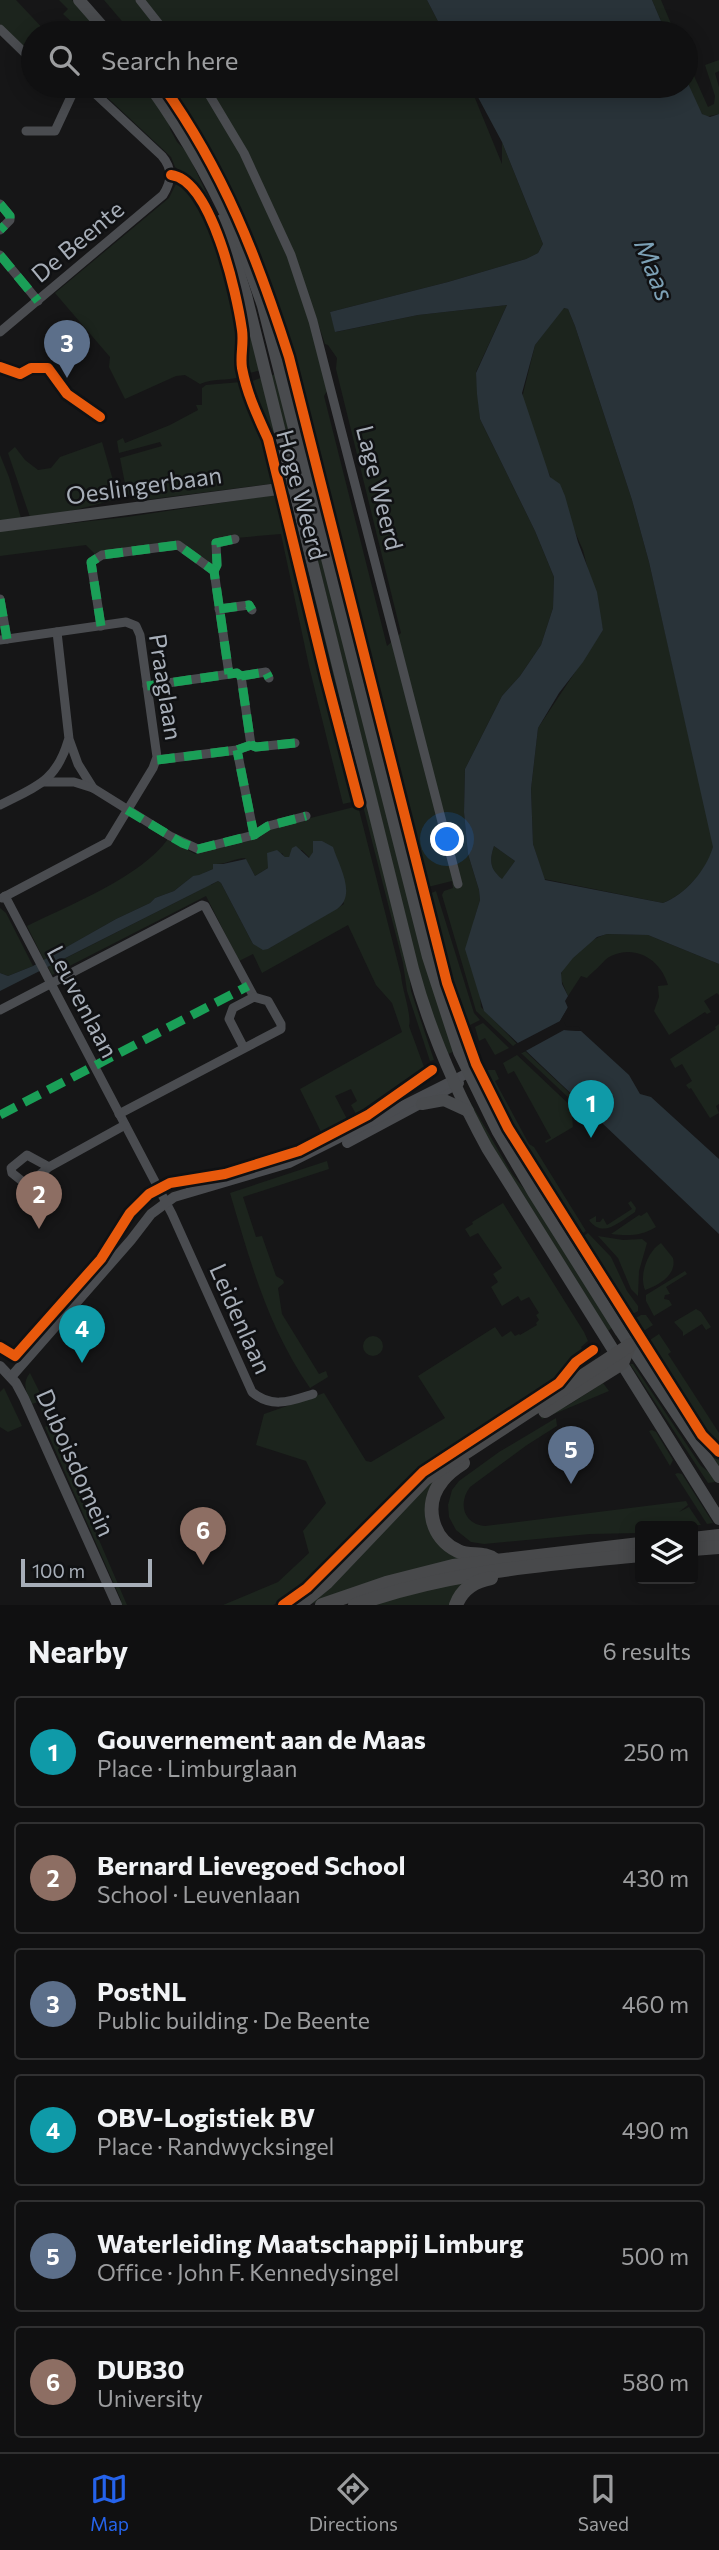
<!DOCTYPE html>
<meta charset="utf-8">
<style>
:root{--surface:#101011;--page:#19191a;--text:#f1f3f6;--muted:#9c9d9f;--line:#303031;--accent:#2563eb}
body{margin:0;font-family:Commissioner,sans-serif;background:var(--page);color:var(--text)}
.controls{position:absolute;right:21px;bottom:21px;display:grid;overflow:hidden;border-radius:7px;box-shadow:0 4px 18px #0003}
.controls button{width:63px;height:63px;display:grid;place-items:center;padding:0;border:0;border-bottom:2px solid var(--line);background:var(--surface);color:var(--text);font:35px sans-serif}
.scale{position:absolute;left:21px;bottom:18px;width:131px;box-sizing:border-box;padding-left:7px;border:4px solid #a7aeb8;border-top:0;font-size:19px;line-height:24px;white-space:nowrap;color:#a7aeb8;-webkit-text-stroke:5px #101113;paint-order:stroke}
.you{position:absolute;left:448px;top:840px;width:24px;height:24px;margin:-18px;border:5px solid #fff;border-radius:50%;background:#1a73e8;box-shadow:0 0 0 10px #1a73e833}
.badge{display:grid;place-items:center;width:46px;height:46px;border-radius:50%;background:var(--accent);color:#fff;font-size:23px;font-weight:700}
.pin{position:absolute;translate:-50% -58px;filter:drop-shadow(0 2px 4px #0008)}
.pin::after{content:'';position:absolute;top:37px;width:24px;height:21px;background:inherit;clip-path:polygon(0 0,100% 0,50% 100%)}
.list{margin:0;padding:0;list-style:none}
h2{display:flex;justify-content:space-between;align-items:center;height:91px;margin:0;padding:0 28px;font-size:30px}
h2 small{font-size:23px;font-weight:400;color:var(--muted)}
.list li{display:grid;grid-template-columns:46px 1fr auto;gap:21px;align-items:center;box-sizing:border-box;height:112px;margin:0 14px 14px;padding:0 14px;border:2px solid var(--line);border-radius:7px}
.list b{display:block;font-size:26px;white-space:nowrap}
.list p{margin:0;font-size:23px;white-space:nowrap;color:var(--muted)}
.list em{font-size:23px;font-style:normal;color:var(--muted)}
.icon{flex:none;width:38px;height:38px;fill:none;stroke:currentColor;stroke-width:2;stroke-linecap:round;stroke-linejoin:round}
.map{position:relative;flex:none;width:719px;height:1605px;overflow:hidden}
.search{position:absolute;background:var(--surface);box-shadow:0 4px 18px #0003;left:21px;right:21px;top:21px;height:77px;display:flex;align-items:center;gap:18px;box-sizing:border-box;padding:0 24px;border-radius:38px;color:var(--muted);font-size:26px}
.sheet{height:847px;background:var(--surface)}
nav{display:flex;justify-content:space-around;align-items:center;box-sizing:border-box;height:98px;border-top:2px solid var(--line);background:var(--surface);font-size:19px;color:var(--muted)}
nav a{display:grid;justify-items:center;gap:4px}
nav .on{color:var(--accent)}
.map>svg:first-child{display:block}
</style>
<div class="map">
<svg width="719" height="1605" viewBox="0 0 719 1605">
<rect width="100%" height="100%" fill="#161617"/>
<g fill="#1c241d" fill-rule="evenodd">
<path d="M0,0H16L47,33H33V56L18,44L0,24Z"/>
<path d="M59,0H72L93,22L90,29L75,25L63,14L68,9Z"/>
<path d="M104,0H427L444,33H132Z"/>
<path d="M652,0H661L675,33H666Z"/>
<path d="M686,58L708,107L714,104L715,96L705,65L719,60V71L715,73L719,87V114L705,117C690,100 686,79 686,58Z"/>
<path d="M95,86H144L169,121L170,129L177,142L187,152L221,224L262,370L249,373L245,369L246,331L217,226L205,199L190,180L175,167L171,157Z"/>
<path d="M170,86H470L502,164V142L543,244L538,253L526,259L448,282L330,312L336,332L418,315L507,305L476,372L480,419L535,531L554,577L553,608L541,645L520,676L502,696L465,769L464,812L468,854L479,890L480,900L474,920L481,1007L517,1044L513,1046L476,1011L442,895L444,891L453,888L452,881L428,887L294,358C264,261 227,170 170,86ZM316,317L325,344L328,345L337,358L336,369L401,633L387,646L324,396L329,388Z"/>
<path d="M182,181L203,208L215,234L239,327L240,377C226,381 213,378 200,384L185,375L176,376L125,399L109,367L110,357L55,293L169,198L177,182Z"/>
<path d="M563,308L568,309L575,326L632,500L649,562L714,847C706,870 686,894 663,903L544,879L533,844L531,789L538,728L603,630L583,550L542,458L522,398L535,345Z"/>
<path d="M289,371L445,984L459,1028L474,1066L471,1067L439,986L284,373Z"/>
<path d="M279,373L301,471L296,479L269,376Z"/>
<path d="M264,377L284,474L280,480C276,466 274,451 269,438C263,421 244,399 252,381Z"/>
<path d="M241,382L245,385L252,412L266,437L277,483L137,501L127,494L120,458L162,446L160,442L119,453L117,441L123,438L125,443L170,425L198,410L196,405H202V388L206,385Z"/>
<path d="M102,442L117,494L114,500L63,513L30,517L8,453L15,447L25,460L38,470L51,468L60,457Z"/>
<path d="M0,455L9,477L21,518L0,521Z"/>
<path d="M301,492L305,495L455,1051L446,1055L426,1000Z"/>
<path d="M273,495L280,497L356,801L343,804L309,666L281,534L212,540L213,562L211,563L180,542L96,555L86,545L0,556V531L127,517Z"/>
<path d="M285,499L291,505L294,514L409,972L411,991L434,1060L430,1061L407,991L403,963Z"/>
<path d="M358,806L401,975C402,989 412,1016 409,1026L424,1067L356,1114L351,1105L357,1101L351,1089L335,1096L347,1119L321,1132L300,1089L402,1032L392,1003L376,985L348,925L262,973L253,954L239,961L206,896L52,975L48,967L204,888L193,876L174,891L155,898L150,903L116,919L44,960L27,926C69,905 141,877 168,839L195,854L259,837L271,828ZM313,841H322L344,904L268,949L253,944L221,883L218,881L211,885L204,873L213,869L214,864C225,865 235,858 245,858L255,876L268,868V864L282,853L285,858L289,857L292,852L302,850L310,858L313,852Z"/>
<path d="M494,846L515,861L502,880C490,869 489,861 494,846Z"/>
<path d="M436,891L474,1013L480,1020L470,1025L476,1044L471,1046L450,984L427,895Z"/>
<path d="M0,908L6,913L33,966L8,976L0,973Z"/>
<path d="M607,934L648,935L719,964V995L717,993L704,1001L711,1012L707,1014L705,1012L669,1035L654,1011L659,997L658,986L668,985C661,960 636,944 611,956C603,960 601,966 594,971C592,973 589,975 587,978L581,976L568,996L560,977C565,960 590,938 607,934Z"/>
<path d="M483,1023L509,1048L495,1055L485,1038L479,1041L475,1027Z"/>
<path d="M719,1024V1104L716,1106L719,1113L710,1118L691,1088L689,1089L686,1085L692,1081L682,1064L675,1068L670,1059L716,1029L715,1027Z"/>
<path d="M525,1051L595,1117L587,1115L521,1053Z"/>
<path d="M517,1055L575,1110L572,1115L573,1127L546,1143L545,1141L551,1138L514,1071L508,1074L503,1063Z"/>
<path d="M488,1070H495L499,1079L495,1081L529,1144L534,1147L586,1231L580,1235L512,1127L484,1071Z"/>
<path d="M477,1074L514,1142L635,1334H629C621,1322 610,1309 604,1296C592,1273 591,1263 571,1244L508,1145L475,1075Z"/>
<path d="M464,1091L512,1174L529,1195L613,1327L608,1331L486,1138Z"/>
<path d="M327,1161L329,1169L243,1197L256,1237L262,1236L276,1276L283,1280L284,1283L278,1288L282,1314L319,1374L326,1371L328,1377L310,1388C267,1325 251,1264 230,1193Z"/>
<path d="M631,1201L636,1208L635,1212C619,1222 603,1239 589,1220L596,1216V1222H600L603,1218L607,1225L632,1209L628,1203Z"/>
<path d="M503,1203L584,1332L588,1341L581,1347L584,1353L573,1361L560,1380L419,1472L290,1598L273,1605H223L278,1582L309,1553L303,1531L326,1503L306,1461L256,1445L264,1414L324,1393L366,1461L371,1462L445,1418L418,1376L495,1327L502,1337L511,1331L515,1336L519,1334L520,1335L537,1325L536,1323L539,1320L536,1315L539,1313L529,1297L521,1301L518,1296L502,1306L491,1287L498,1282L493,1274L502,1268L478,1233L470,1237L465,1229L473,1224L472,1222Z"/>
<path d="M647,1212L656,1227C642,1236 628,1236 611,1234L639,1215L641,1216Z"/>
<path d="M588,1233L611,1257L627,1291L638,1306V1311L631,1315L582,1237Z"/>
<path d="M598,1236L623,1240L642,1239L647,1243L639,1271L638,1296L631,1289L618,1258Z"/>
<path d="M661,1243L673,1258C677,1275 659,1285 645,1290C639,1275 647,1252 661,1243Z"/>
<path d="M685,1271L687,1274L666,1287L670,1294L665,1295L664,1299L669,1300L672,1305L654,1316L646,1301V1295Z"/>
<path d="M696,1309L701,1312L711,1327L706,1330L702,1324L683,1336V1332L674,1322Z"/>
<path d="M641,1315H646L653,1325L642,1332L634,1319Z"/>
<path d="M659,1334L671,1352L668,1354L719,1433V1445L708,1436L649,1343L650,1340Z"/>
<circle cx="373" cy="1346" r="10"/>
<path d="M641,1343L705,1444L719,1455V1470L636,1346Z"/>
<path d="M630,1364H633L701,1466L711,1474L715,1482L708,1483Z"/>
<path d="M30,1373L54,1421L56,1440L127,1605H121V1600L45,1427L48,1425L38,1402L32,1404C27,1393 21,1384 30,1373Z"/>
<path d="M603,1383L609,1391L542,1419L541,1417L567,1406Z"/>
<path d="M4,1388L22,1426L8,1432L0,1427V1392Z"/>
<path d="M556,1418L557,1426L527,1445L470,1487C458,1503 463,1524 485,1526L686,1501L688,1505L679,1512L689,1507L701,1525L640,1526V1533L590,1534L484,1544L471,1542L456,1530L449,1517L448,1505L452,1490L459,1481L499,1452Z"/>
<path d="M652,1430L656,1432L673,1460L670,1466L649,1431Z"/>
<path d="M447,1468L428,1513L464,1559L353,1589L311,1604L410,1499Z"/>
<path d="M678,1473L682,1474L713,1523L707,1524L675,1474Z"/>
<path d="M471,1579L451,1605H369Z"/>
</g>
<g fill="#293339" fill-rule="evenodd">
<path d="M427,0H652L666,33H444Z"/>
<path d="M686,79L702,114L710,117L719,114V964L648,935L607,934L597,937L573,958L561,973L562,984L568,996L565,1001L568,1008L560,1021L564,1030L581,1031L629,1075L640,1094L651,1097L719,1159V1234L484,1011L465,949L480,900L479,890L468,854L464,812L465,769L502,696L520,676L541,645L553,608L554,577L535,531L480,419L477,394L476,373L507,305L418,315L335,332L330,312L448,282L526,259L538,253L543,244L502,142L472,86H686ZM564,308L568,309L575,326L632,500L649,562L713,847C706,870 686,894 663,903L545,880L533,844L531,789L538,728L559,693L583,662L603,630L597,592L578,542L565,496L560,484L550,477L522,393L535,345ZM494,846L515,861L502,879C490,869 489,861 494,846Z"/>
<path d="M313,841H322L333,847C339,866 357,895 337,909L268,949L263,950L253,944L221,883L218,881L0,991V973L8,976L33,966L116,919L150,903L155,898L174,891L193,876L199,875L213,869V864H223L246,859L255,876L268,868L267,853L277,850L285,857H289L292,848L296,846L309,858L313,852Z"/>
</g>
<path fill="#161617" d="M568,1007L571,1011L564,1022L566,1026L579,1027L581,1031L564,1030L522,1053L514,1045L560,1021Z"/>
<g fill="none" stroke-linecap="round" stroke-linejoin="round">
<g stroke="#4a4c50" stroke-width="9">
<path d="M140,0L166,33"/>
<path d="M0,29L33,61"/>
<path d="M204,86L244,153L291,255L313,321L458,884"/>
<path d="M26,131H55L76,86"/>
<path d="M0,204L10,216V220L0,230"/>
<path d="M0,255L38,301"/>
<path d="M0,332L163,195C172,181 173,169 162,156L87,86"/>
<path d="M214,571L217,565L216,543L235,539"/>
<path d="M0,599L7,639"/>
<path d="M219,609L249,605L252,610"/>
<path d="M101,626L91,562L102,555L178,545L214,571L229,674"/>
<path d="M57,632L69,739L78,764L93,788"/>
<path d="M0,640L126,622L136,626L140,635L157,757L153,768L108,842L2,898"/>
<path d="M241,676L266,672L269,678"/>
<path d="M147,686L237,673L241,676L251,745L237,750L157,760"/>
<path d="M251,745L256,747L295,743"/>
<path d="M44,782H74L93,788L170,836L198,849L254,835L237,750"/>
<path d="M0,805C35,787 56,782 68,741"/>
<path d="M254,835L268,826L306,816"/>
<path d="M5,896L172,1214L252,1392C272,1409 291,1401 313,1394"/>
<path d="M0,1010L202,905L205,906L254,997"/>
<path d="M119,1114L281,1029V1024L268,1001L254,997L233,1008L229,1019L244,1048"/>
<path d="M49,1167L27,1185L12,1173L11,1168L27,1155L49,1167L125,1125"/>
</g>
<g stroke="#4a4c50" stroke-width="10">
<path d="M347,1143L459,1083"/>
<path d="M0,1366L16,1383L24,1398L117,1605"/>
<path d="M11,1377L131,1240L151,1214L174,1197L289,1163L468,1073"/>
</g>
<g stroke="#494b4e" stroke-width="12">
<path d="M79,0L108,33"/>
<path d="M150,86C199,155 236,226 263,306L428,957L459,1052L498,1132L533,1192L621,1332L719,1477"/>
<path d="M222,220L246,295L413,969C430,1032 456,1091 487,1148L719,1519"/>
<path d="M0,526L301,486"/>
<path d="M422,1104L444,1100L468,1111"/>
</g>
<g stroke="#48494b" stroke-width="14">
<path d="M545,1411L622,1363L629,1346"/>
<path d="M463,1463C455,1468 447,1474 442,1481C423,1504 431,1539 458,1551C470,1557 484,1551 495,1560"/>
<path d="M693,1539L719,1536"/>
<path d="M693,1549L719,1547"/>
<path d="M299,1605L327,1582L425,1479L630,1345"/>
<path d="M322,1605L386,1583L453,1566L640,1544"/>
<path d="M355,1605C447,1571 544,1565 640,1555"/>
<path d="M456,1605C462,1589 474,1581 491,1578"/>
</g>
<g stroke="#1a9f57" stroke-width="9" stroke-dasharray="18 9" stroke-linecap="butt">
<path d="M0,204L10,216V220L0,230"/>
<path d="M0,255L38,301"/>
<path d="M214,571L217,565L216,543L235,539"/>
<path d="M0,599L7,639"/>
<path d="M219,609L249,605L252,610"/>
<path d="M101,626L91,562L102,555L178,545L214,571L229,674"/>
<path d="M241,676L266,672L269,678"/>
<path d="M147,686L237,673L241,676L251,745L237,750L157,760"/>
<path d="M251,745L256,747L295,743"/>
<path d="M127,810L182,843L198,849L254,835L237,750"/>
<path d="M254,835L268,826L306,816"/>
<path d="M0,1115L248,986"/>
</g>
<defs>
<g id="cycleway">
<path d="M163,86C224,172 257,257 289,357L447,983L476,1064L508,1128L702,1435L719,1452"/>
<path d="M171,175C212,180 237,295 242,330C244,343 240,356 242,368C247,394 257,415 268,439L326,677L359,803"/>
<path d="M0,367L20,374L31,368H48L67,394L100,417"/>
<path d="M0,1347L15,1356L101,1259L130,1213L149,1194L170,1183L225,1174L299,1151L368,1115L432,1070"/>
<path d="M283,1605L307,1588L423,1472L559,1383L576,1362L593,1350"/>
</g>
</defs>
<use href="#cycleway" stroke="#101113" stroke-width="15"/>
<use href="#cycleway" stroke="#e8590c" stroke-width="10"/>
</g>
<g text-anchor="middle" stroke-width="5" stroke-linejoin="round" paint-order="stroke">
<g font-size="24" fill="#a7aeb8" stroke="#101113">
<text transform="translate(78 242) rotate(-40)" y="8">De Beente</text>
<text transform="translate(144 486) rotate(-8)" y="8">Oeslingerbaan</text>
<text transform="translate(379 488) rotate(76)" y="8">Lage Weerd</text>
<text transform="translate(301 495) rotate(75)" y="8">Hoge Weerd</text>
<text transform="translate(165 687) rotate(81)" y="8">Praaglaan</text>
<text transform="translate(82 1002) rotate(62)" y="8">Leuvenlaan</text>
<text transform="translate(240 1319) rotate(66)" y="8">Leidenlaan</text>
<text transform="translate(75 1463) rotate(66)" y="8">Duboisdomein</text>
</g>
<g font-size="26" font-style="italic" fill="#7ca0b5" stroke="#101113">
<text transform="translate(654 270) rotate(68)" y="9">Maas</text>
</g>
</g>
</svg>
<div class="controls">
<button><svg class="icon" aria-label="layers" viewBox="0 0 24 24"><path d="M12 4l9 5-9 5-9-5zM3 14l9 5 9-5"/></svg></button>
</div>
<div class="scale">100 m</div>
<div class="you"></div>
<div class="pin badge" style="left:591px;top:1138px;background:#0f9aa8">1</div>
<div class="pin badge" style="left:39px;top:1229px;background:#8d6e63">2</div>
<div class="pin badge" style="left:67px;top:378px;background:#5c6f8a">3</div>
<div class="pin badge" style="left:82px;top:1363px;background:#0f9aa8">4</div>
<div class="pin badge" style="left:571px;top:1484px;background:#5c6f8a">5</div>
<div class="pin badge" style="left:203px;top:1565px;background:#8d6e63">6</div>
<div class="search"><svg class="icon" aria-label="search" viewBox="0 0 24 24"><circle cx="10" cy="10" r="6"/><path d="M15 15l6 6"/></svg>Search here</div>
</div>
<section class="sheet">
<h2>Nearby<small>6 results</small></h2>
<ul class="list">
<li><span class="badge" style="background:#0f9aa8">1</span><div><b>Gouvernement aan de Maas</b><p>Place · Limburglaan</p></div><em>250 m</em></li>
<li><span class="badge" style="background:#8d6e63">2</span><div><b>Bernard Lievegoed School</b><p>School · Leuvenlaan</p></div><em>430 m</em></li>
<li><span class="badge" style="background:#5c6f8a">3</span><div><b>PostNL</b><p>Public building · De Beente</p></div><em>460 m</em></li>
<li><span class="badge" style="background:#0f9aa8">4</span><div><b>OBV-Logistiek BV</b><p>Place · Randwycksingel</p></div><em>490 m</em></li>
<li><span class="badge" style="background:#5c6f8a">5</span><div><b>Waterleiding Maatschappij Limburg</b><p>Office · John F. Kennedysingel</p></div><em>500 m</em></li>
<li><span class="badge" style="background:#8d6e63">6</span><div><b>DUB30</b><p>University</p></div><em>580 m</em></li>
</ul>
</section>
<nav>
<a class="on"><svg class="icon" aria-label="map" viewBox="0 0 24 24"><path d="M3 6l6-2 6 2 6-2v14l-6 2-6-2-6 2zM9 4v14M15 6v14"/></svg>Map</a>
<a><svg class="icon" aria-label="directions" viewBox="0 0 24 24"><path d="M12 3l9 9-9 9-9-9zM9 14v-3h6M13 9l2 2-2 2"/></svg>Directions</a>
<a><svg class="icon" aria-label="saved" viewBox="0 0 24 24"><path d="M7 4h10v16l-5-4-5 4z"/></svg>Saved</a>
</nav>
